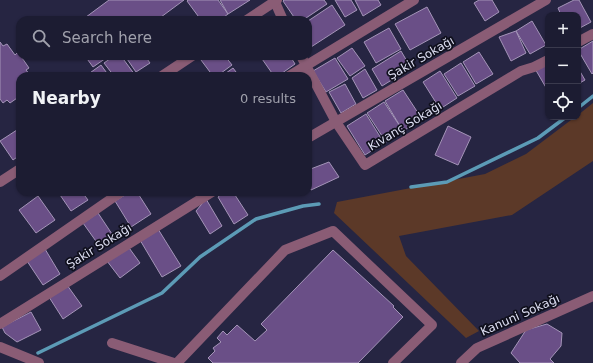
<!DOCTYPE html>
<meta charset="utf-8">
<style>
:root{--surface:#1c1c32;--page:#25253a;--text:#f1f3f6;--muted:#a0a1ac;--line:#3a3a4d}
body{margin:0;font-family:"DejaVu Sans",sans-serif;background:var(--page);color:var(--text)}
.controls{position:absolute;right:12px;top:12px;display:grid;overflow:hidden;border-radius:8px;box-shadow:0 1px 3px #0004}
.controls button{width:36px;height:36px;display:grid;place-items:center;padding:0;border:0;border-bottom:1px solid var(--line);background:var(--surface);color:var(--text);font:20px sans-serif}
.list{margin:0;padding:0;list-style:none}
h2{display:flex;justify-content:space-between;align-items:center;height:52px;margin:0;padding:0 16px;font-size:17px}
h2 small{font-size:13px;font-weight:400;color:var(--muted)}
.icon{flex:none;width:22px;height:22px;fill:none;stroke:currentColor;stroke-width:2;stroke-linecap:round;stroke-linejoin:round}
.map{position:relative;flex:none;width:593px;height:363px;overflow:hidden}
.search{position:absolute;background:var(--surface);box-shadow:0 1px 3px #0004;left:16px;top:16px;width:296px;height:44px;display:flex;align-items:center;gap:10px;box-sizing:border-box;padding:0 14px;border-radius:12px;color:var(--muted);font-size:15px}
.panel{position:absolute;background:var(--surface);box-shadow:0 1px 3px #0004;left:16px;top:72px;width:296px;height:124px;border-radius:12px}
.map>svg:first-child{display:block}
</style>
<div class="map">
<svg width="593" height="363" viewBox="0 0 593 363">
<rect width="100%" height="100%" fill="#262542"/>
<path fill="#5c3928" d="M593,103V161L512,215L399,236L406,256L479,331L466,338L334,213L337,202L485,174L526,154L575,117H578V115Z"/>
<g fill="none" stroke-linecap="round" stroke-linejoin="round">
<g stroke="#5c9bb6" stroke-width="3.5">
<path d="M578,108L593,96"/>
<path d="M411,187L447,182L538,138L566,117"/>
<path d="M38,353L162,293L200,257L256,219L303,206L319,204"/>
</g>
</g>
<g fill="#6a4f87" stroke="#a494b8">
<path d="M109,0H184L157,20H82Z"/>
<path d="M188,0H218L228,14L220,20H201L187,1Z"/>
<path d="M220,0H250L228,14Z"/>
<path d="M284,0H324L327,4L303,20H296L283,1Z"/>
<path d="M335,0H351L357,10L345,17Z"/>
<path d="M355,0H378L381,5L363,16Z"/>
<path d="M479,0H492L499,12L485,21L474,3Z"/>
<path d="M574,0H579L591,22L578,29V15H561L558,8Z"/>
<path d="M332,5L345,25L311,47L308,43V21Z"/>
<path d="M427,7L441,33L410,50L395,24Z"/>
<path d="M532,21L546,45L530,54L516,31Z"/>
<path d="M389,28L401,49L376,63L364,42Z"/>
<path d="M516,31L526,53L511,61L499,37Z"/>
<path d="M593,41V73L592,74L578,50Z"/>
<path d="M0,42L3,46L7,44L15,55L18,52L29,68L26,70L31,76H20V96L10,103L7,100L3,103L0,99Z"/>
<path d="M352,48L365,66L350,76L337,58Z"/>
<path d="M401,51L411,68L382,86L372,69Z"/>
<path d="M479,52L493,74L476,84L463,62Z"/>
<path d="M85,56H109L93,67Z"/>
<path d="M114,56H121L135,75L114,76L104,63Z"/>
<path d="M125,56H145L150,63L136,72Z"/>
<path d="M206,56H225L232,65L217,76H213L201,60Z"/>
<path d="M260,56H290L295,64L278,76H274Z"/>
<path d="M335,58L348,79L326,92L313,71Z"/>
<path d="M548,60V91L534,67Z"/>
<path d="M461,63L475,86L458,96L444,74Z"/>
<path d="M101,65L109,76H88L87,75Z"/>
<path d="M233,68L239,76H222Z"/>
<path d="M578,68L585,80L578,84Z"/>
<path d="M365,69L377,90L363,98L352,78Z"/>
<path d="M440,71L457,98L440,109L423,82Z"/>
<path d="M345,84L356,104L341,113L329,92Z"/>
<path d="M403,90L422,119L403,131L385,101Z"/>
<path d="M384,102L403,131L386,142L367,113Z"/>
<path d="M366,114L384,143L365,155L347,126Z"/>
<path d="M448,126L471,137L458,165L435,155Z"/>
<path d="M20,128V155L13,160L0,141Z"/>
<path d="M329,162L339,177L311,190L308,186V170Z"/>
<path d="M58,192H82L88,200L71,211Z"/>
<path d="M130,192H137L151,214L131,227L115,201Z"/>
<path d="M224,192H233L248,215L234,224L218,197Z"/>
<path d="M38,196L55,220L36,233L19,210Z"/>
<path d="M206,199L222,226L210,234L196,211Z"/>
<path d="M98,213L112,234L98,244L83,223Z"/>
<path d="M158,229L181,266L162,277L140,240Z"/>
<path d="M127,245L140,263L120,278L107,261Z"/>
<path d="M45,249L60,274L43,285L27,261Z"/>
<path d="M333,250L394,306L393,307L403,317L358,363H213L208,358L215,351L213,348L221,342L217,338L223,331L227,335L237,325L255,341L267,330L261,324Z"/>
<path d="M67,285L82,306L63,319L49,297Z"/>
<path d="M31,312L41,330L17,342L5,333L2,327Z"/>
<path d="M547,324L562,333L561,346L550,359L554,363H520L511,353L526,330Z"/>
</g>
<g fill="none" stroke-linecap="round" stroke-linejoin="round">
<g stroke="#8a5c75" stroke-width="10">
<path d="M275,2L283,20"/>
<path d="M247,20L277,0"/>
<path d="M578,42L593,34"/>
<path d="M301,56L336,122L365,165L521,71L534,67L548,60"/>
<path d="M162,76L192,56"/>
<path d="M289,76L414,0"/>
<path d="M308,138L546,0"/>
<path d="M0,182L20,169"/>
<path d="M0,276L121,192"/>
<path d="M0,324L212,192"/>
<path d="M112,343L174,363"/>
<path d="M0,347L39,363"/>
<path d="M177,363L285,250L333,231L432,325L393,363"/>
<path d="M461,363L477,348L593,296"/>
</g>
</g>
<g text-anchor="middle" stroke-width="3.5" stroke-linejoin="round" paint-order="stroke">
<g font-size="12" fill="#dddef2" stroke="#10101d">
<text transform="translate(421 58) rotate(-30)" y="4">Şakir Sokağı</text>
<text transform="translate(405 126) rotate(-31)" y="4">Kıvanç Sokağı</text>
<text transform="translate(99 246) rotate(-32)" y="4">Şakir Sokağı</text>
<text transform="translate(520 315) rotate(-24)" y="4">Kanuni Sokağı</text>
</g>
</g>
</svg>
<div class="controls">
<button>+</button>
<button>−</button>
<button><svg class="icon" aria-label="locate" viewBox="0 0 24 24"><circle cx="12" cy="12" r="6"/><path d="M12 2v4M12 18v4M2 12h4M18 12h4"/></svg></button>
</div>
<div class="search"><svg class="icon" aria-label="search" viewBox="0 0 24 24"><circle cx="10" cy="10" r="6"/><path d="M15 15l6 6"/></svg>Search here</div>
<section class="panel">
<h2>Nearby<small>0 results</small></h2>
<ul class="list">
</ul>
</section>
</div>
